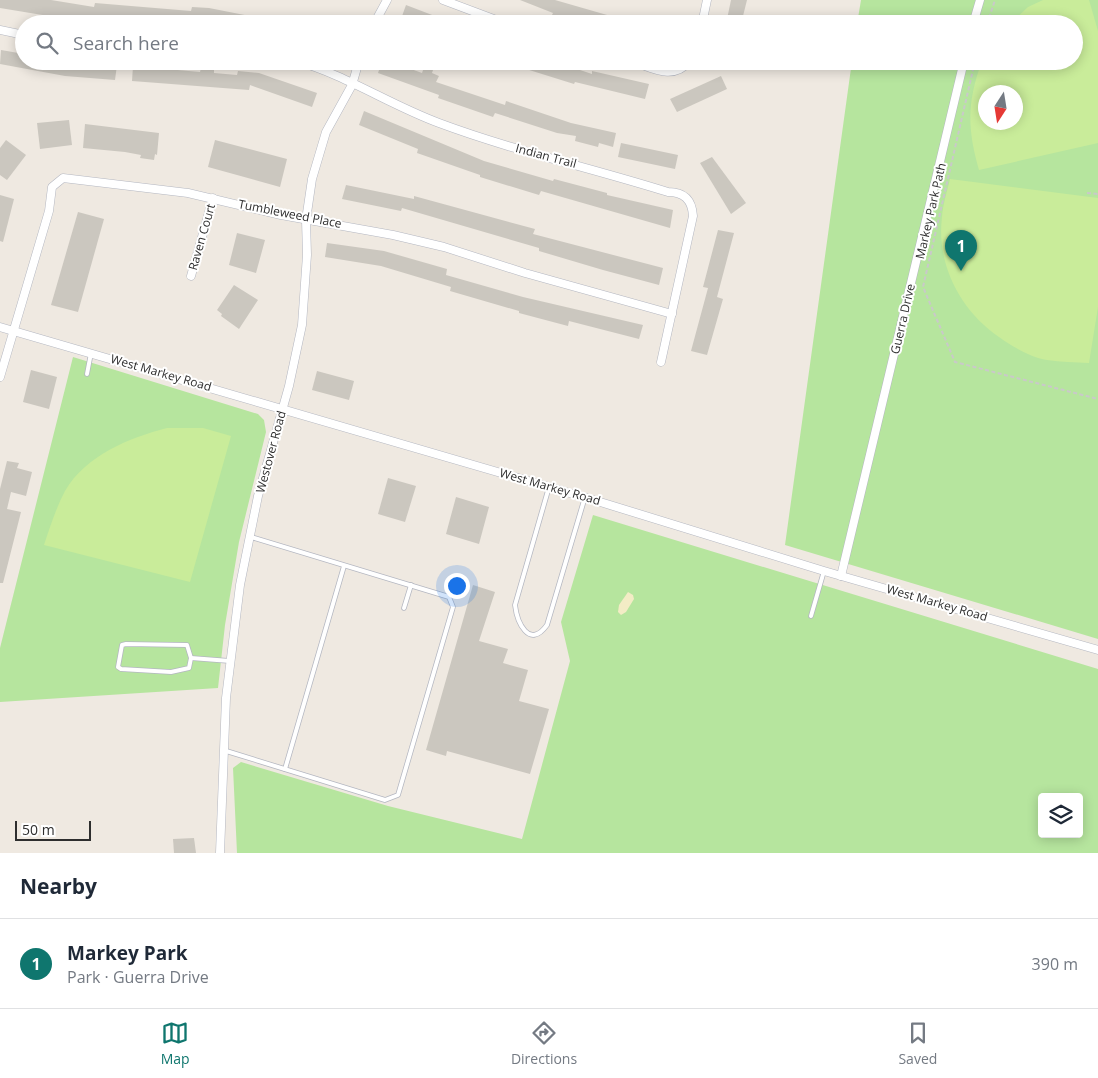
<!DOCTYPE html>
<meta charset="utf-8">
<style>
:root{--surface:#fff;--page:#f6f6f7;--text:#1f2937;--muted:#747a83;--line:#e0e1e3;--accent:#0f766e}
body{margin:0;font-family:"Open Sans",sans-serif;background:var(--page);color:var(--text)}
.controls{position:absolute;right:15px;bottom:15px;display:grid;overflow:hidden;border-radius:5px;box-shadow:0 2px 12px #0003}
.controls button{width:45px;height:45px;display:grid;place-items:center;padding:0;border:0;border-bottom:1px solid var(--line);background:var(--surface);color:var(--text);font:25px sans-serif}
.compass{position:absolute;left:978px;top:85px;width:45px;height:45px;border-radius:50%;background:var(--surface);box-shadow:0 2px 12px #0003;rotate:192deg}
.scale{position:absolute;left:15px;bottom:12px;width:76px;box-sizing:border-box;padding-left:5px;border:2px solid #2e2e2e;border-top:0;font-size:14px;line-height:18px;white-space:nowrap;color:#2e2e2e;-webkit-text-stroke:4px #fff;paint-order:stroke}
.you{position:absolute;left:456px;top:585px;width:18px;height:18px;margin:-12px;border:4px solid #fff;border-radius:50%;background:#1a73e8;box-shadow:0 0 0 8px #1a73e833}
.badge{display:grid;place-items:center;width:32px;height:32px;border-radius:50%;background:var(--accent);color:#fff;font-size:16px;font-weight:700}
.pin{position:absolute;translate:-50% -41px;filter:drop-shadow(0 1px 2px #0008)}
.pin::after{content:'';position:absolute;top:26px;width:18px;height:15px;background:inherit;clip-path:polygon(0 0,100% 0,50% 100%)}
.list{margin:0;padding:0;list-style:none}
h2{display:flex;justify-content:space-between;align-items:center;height:65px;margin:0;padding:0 20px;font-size:21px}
h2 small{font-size:16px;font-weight:400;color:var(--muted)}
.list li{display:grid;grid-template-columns:32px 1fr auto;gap:15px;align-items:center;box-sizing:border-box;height:90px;padding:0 20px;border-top:1px solid var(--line)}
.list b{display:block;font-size:19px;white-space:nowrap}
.list p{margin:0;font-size:16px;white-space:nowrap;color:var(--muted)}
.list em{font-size:16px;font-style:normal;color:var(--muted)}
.icon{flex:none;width:28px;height:28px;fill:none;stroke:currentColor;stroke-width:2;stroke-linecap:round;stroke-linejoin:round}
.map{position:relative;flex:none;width:1098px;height:853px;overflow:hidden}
.search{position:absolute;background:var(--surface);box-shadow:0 2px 12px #0003;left:15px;right:15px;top:15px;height:55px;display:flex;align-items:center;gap:12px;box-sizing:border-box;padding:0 18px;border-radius:28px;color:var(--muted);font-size:19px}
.sheet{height:155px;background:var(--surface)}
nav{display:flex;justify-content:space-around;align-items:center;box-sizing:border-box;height:70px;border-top:1px solid var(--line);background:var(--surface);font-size:14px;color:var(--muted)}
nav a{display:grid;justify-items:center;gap:2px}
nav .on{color:var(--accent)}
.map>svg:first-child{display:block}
</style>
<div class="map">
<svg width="1098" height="853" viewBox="0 0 1098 853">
<rect width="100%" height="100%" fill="#efe9e1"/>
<g fill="#b6e59e" fill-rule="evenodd">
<path d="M861,0H1098V639L785,545L852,61H1074V24H857ZM986,92H1016V122H986Z"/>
<path d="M73,357L258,414L264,420L266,432L239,542L225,625L218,688L0,702V648Z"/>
<path d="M593,515L1098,669V853H237L233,768L241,762L388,806L522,839L570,661L561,622ZM1042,797H1079V834H1042Z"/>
</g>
<path fill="#f3ecc5" d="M628,592L633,595L634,599L626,612L621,615L618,612L619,605Z"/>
<g fill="#c9ec9a" fill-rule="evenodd">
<path d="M1043,0H1089L1098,31V143L979,170C967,128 967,102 982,61H1074V24H1010L1028,7ZM986,92H1016V122H986Z"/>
<path d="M950,179L1098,198V307L1089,363C1075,362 1061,362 1047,360C1030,357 1013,347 999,337C961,311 936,265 942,217C943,204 947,192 950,179Z"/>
<path d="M167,428H203L231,436L190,582L44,545C50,527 56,508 65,491C86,455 129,438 167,428Z"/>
</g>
<g fill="#cbc7bf">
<path d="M0,0H51L94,7L95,3L191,11L192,7L209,8L265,19V24L143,22V24L86,17L85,22L0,8Z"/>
<path d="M520,0H555L614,17L612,24H584L552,15L553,13Z"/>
<path d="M731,0H747L741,24H726Z"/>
<path d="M406,5L453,23V24H413L401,19Z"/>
<path d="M1,50L24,54V61H69L117,65L115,80L65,76L0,64Z"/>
<path d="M382,61H401L400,65L422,73L424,67L433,70L432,73L439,76L436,82L505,105L506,101L571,123L616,133L613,147L599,143L598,147L575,141L576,136L557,133L495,113L493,117L438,98L439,95L378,73Z"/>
<path d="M529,61H553L592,74V71L649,84L645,99L575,82L574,84L526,69Z"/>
<path d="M133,66L200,72L201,68L214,69V73L237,75L238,71L259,73L317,93L312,107L250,85L249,90L132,81Z"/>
<path d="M721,76L727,89L677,112L670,99Z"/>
<path d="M364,111L484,161L553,181L554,179L607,193V195L673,210L670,228L541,191L539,195L480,177V175L417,153L418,149L359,125Z"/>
<path d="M69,120L72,145L40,149L37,123Z"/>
<path d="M85,124L159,133L157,155L155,154L154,160L140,158L141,155L125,152L83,148Z"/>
<path d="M6,140L26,155L7,180L0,175V148Z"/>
<path d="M215,140L287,159L280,187L208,167Z"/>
<path d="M621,143L678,155L675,169L618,157Z"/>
<path d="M712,157L746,203L731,214L700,163Z"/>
<path d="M346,185L414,199V196L535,229L533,234L663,268L659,285L603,270L539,251V248L402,208L401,211L342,199Z"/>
<path d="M0,195L14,199L3,242L0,241Z"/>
<path d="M78,212L104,219L78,312L51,305Z"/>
<path d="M718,230L734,233L717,297L723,299L707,355L691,351L708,288L703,287Z"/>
<path d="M237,233L265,240L256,273L229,265Z"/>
<path d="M327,243L384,251L447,269L446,275L523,297L643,325L639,339L569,321L568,326L519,313V311L450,291L451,287L381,266L325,257Z"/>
<path d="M234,285L258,300L239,329L221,316L222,314L217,310Z"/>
<path d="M31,370L57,377L49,409L23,402Z"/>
<path d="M317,371L354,381L349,400L312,390Z"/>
<path d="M7,461L19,463L17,468L32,472L26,496L11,492L7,509L21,512L3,583H0V489Z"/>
<path d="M388,478L416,486L405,522L378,514Z"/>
<path d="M456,497L489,507L479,544L446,534Z"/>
<path d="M473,585L495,592L479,641L508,649L503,663L528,670L519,701L549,709L530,774L447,751L446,756L426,750Z"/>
<path d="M194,838L196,853H174L173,839Z"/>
</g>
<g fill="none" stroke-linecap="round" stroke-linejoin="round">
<defs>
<g id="lane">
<path d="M87,374L91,353"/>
<path d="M549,487L515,605C517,622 529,650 547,625L585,497"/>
<path d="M404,608L411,585"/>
<path d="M811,616L824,571"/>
<path d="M126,644L187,645L191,658L189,668L171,672L121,669L118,667L122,645Z"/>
<path d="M191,658L230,661"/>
<path d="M223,750L385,800L398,795L453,607L449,597L251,537"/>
<path d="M285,769L344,566"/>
</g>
<g id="street">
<path d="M443,0L507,24"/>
<path d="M374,24L387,0"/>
<path d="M702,24L707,0"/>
<path d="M973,24L980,0"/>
<path d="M0,30L24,35"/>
<path d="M296,61C346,75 390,105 439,123C514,151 592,168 668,192C684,192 692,200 693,216L661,362"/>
<path d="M631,61C651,67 672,82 690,61"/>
<path d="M191,276L213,198"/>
<path d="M0,327L597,501L824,571L1098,650"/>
<path d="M0,377L49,211L52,187L63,178L188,193L281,215L393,235L444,247L525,273L672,314"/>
<path d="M841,576L964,61"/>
<path d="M220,853L226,698L240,585L258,496L289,386L302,325L307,255L306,220L312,179L326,132L352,85L359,61"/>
</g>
</defs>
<use href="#lane" stroke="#b4b7c1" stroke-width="5.5"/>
<use href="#street" stroke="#b4b7c1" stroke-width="9"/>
<g stroke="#c9c9c9" stroke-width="2" stroke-dasharray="4 2.5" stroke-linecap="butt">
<path d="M987,24L995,0"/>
<path d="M975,61L923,287L955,362L1098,399"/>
<path d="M1087,193L1098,194"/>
</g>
<use href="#lane" stroke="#fff" stroke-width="4"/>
<use href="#street" stroke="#fff" stroke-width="8"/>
</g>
<g text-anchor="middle" stroke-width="4" stroke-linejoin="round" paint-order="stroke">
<g font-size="12" fill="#2e2e2e" stroke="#fff">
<text transform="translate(546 156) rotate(15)" y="4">Indian Trail</text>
<text transform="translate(931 211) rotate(-77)" y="4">Markey Park Path</text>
<text transform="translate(290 214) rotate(11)" y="4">Tumbleweed Place</text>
<text transform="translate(202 237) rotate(-74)" y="4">Raven Court</text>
<text transform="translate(903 319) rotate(-77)" y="4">Guerra Drive</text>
<text transform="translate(161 373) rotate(16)" y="4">West Markey Road</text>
<text transform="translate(271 452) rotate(-75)" y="4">Westover Road</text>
<text transform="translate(550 487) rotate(16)" y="4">West Markey Road</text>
<text transform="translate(937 603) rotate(16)" y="4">West Markey Road</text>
</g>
</g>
</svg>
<div class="controls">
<button><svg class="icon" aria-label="layers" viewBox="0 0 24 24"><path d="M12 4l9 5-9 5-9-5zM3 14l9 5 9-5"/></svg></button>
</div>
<svg class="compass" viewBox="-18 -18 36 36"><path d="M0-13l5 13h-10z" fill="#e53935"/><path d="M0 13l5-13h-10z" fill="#747a83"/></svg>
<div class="scale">50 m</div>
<div class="you"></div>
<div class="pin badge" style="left:961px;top:271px">1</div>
<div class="search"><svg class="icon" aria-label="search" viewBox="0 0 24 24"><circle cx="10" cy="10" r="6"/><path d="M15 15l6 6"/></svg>Search here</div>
</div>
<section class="sheet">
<h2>Nearby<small></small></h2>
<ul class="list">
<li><span class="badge">1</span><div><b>Markey Park</b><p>Park · Guerra Drive</p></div><em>390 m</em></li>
</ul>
</section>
<nav>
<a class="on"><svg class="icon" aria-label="map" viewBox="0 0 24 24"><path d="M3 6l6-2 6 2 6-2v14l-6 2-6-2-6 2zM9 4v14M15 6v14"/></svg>Map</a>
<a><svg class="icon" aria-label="directions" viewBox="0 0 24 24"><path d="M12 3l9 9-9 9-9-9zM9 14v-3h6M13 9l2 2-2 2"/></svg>Directions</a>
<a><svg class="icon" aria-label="saved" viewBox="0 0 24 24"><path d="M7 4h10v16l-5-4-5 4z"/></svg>Saved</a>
</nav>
